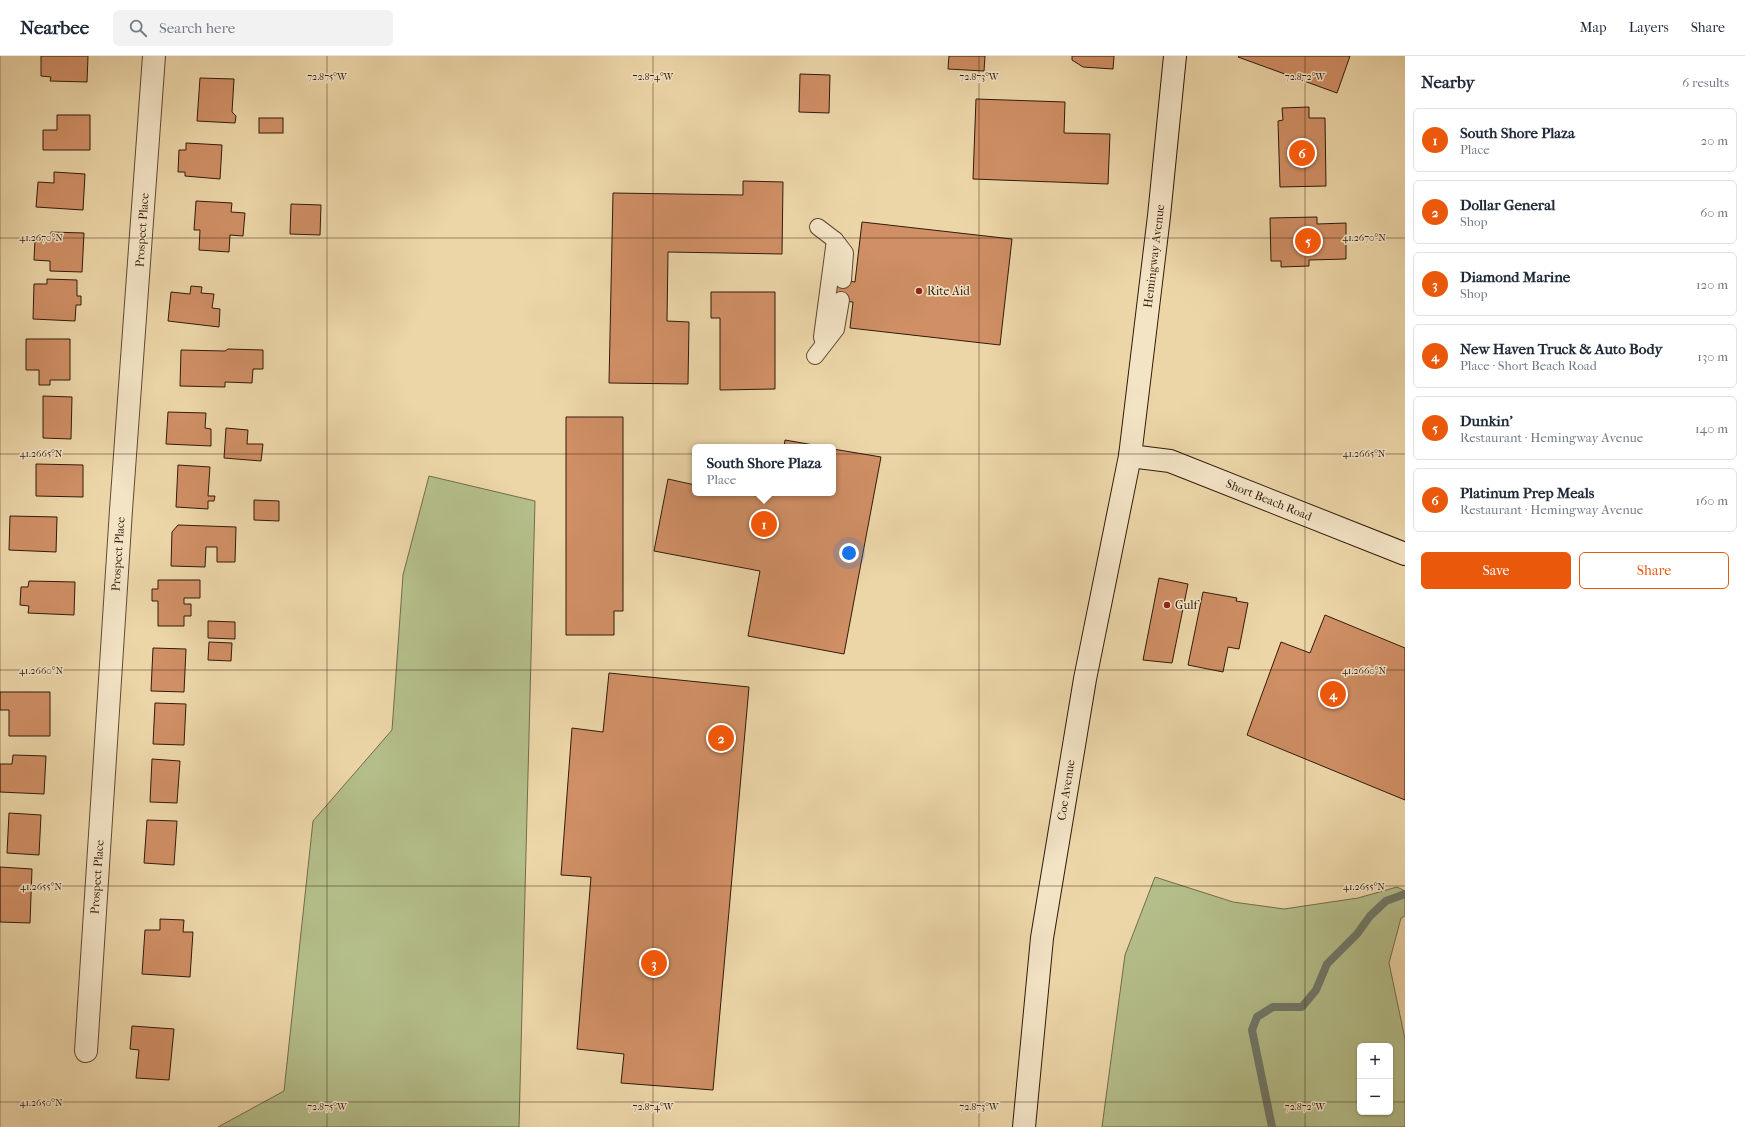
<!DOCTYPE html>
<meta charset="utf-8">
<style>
:root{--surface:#fff;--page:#f2f2f3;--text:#1f2937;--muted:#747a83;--line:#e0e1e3;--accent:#ea580c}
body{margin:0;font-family:"IM FELL French Canon",serif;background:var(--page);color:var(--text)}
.controls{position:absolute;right:12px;bottom:12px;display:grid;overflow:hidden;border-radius:6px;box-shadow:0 1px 3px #0004}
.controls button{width:36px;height:36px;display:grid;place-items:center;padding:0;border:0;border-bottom:1px solid var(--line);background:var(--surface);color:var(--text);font:20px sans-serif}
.you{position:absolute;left:849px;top:497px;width:14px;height:14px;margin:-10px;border:3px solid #fff;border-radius:50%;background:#1a73e8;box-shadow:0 0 0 6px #1a73e833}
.badge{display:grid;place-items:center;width:26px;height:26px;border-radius:50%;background:var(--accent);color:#fff;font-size:13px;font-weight:700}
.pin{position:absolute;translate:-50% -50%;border:2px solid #fff;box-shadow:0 1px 4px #0006}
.popup{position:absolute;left:692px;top:388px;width:144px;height:52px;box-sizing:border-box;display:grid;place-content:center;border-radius:6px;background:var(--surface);filter:drop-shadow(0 1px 3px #0005);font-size:13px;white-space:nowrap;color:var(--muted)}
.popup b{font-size:15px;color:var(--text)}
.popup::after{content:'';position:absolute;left:50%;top:100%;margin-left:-8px;border:8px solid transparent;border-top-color:var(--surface)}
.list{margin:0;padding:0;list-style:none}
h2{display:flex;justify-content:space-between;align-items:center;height:52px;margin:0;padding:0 16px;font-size:17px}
h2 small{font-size:13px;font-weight:400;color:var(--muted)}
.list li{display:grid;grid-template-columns:26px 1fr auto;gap:12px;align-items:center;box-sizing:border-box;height:64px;margin:0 8px 8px;padding:0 8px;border:1px solid var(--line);border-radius:6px}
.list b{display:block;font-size:15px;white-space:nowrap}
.list p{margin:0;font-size:13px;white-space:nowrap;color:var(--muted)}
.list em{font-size:13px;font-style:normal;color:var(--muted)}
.actions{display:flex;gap:8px;padding:12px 16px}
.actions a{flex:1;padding:9px 0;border:1px solid var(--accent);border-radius:6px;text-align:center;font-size:14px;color:var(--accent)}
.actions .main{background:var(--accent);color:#fff}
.icon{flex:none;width:22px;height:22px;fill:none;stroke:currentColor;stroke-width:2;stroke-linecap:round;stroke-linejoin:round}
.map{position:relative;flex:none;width:1405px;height:1071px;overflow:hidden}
header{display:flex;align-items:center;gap:24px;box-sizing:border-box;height:56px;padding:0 20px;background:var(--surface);border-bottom:1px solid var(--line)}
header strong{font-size:19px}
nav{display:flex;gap:22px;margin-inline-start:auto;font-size:14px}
.search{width:280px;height:36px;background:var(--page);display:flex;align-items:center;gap:10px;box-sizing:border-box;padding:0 14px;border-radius:6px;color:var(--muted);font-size:15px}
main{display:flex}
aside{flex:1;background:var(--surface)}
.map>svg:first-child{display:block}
</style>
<header>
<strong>Nearbee</strong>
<div class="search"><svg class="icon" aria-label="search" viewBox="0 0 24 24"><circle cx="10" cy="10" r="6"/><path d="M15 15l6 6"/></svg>Search here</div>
<nav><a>Map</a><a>Layers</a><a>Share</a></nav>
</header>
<main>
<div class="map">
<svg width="1405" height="1071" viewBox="0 0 1405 1071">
<rect width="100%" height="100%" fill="#ecd6a8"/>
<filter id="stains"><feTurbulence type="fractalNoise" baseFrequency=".005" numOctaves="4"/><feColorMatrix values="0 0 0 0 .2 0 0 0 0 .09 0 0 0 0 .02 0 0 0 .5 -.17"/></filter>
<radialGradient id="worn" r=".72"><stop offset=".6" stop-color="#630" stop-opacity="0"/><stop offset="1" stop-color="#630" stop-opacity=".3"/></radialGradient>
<g fill="#b4be8a" stroke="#736c4a" fill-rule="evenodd">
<path d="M429,420L535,445L519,1071H218L284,1035L313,765L392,674L403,519Z"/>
<path d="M1155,821L1233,846L1284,853L1358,842L1397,831L1405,835V860L1401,862L1389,907L1405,983V1071H1102L1125,899ZM1360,990H1390V1056H1360Z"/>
</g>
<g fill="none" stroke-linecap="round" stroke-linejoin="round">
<path stroke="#70796a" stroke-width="8" d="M1272,1071L1252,974L1257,961L1273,951H1302L1316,934L1327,908L1357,878L1370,860L1386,845L1405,838"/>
</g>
<g fill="#d08f65" stroke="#321a0b">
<path d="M41,0H88L87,26L50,25L51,21L41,20Z"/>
<path d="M949,0H985L984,15L948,13Z"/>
<path d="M1072,0H1114L1113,13L1083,11L1072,4Z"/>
<path d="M1239,0H1350L1337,37L1238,1Z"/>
<path d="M800,18L830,19L829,57L799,56Z"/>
<path d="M200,22L234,23L232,56L236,60L235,67L197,65Z"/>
<path d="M976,43L1065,46L1064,77L1110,78L1108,128L973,123Z"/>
<path d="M1309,51V62H1325L1326,130L1280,131L1278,65L1283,64L1282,52Z"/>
<path d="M57,59H90V94H43V74H57Z"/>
<rect x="259" y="62" width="24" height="15"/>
<path d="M186,87L222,89L220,123L185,120V116H178L179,94H186Z"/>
<path d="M54,116L85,118L83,154L36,151L38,126L54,127Z"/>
<path d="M743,125L783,126L782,198L668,196L667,265L689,266L688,328L609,327L613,137L743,139Z"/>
<path d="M196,145L232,147L231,156L245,157L243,180L230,179L229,196L199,194L200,174H194Z"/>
<path d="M291,148L321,149L320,179L290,178Z"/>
<path d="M1317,161V168L1346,167V203L1309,204V210L1281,211V205H1271L1270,162Z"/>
<path d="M862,166L1012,183L1000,289L850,272L853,246L831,244L833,223L855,226Z"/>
<path d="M51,176L84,177L82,216L50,215V205L34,204L35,184H50Z"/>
<path d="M47,223L77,224V240H81V249H76L75,265L33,263L34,228H47Z"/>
<path d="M191,230L202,231L201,237L214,238L212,252L220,253L219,271L168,265L171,236L190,238Z"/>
<path d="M711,236H775V333L720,334V262H711Z"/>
<path d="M26,283H70V324H50V329H39V314H26Z"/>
<path d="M228,293L263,294V313H253L252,327L225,326V331L180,330L181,294L225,295Z"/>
<path d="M43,340L72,341L71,383L43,382Z"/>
<path d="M168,356L206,357L205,372L211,373V390L166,388Z"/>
<path d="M566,361H623V555H614V579H566Z"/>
<path d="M226,372L248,374L247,388H263L261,405L224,402Z"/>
<path d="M785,384L825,391H784Z"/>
<path d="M833,393L881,401L844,598L748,580L760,515L654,495L668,423L695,429V437H739L757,440L758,437H833Z"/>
<path d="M36,408L83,409V441L36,440Z"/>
<path d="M178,409L210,411L208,440H215L214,445H208V453L176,451Z"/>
<path d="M254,444L279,445V465L254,464Z"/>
<path d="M10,460L57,461L56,496L9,494Z"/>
<path d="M178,469L236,471L235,506H217V491H206L205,511L171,510L172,476Z"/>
<path d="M1159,522L1188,528L1172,607L1143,604Z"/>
<path d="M158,524H200V542H184V548H191V560H184V570H158V545H152V533H158Z"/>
<path d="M29,525L75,526L74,559L28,557L29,550L20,549L21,531H28Z"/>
<path d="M1203,536L1237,542L1236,545L1248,547L1239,593L1228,591L1223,616L1188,609Z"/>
<path d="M1325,559L1405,592V744L1247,679L1281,586L1310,597Z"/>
<path d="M208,565L235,566V583L208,582Z"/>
<path d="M209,586L232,587L231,605L208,604Z"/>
<path d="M153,592L186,593L184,636L151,635Z"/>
<path d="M609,617L749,631L713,1034L621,1027L624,998L577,993L591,821L561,819L572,672L603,676Z"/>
<path d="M0,636H50V680H9V654H0Z"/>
<path d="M155,647L186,648L184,689L153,688Z"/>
<path d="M13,699L46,700L44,738L0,736V708H12Z"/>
<path d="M152,703L180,705L177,747L150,746Z"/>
<path d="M9,757L41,759L39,799L7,797Z"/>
<path d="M147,764L177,765L174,809L144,807Z"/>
<path d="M0,811L32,813L30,867L0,866Z"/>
<path d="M160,863L184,864L183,876H193L190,921L142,918L145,874H160Z"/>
<path d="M132,970L174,973L169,1024L136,1022L139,994L130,993Z"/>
</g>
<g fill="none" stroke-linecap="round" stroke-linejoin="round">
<defs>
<g id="lane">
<path d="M818,171L835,184L845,197L843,224"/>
<path d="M824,288L822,281L835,184"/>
<path d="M815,300L836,273L841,244"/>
</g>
<path id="street" d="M86,995L121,454L154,0"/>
<g id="secondary">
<path d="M1130,400L1170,405L1405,498"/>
<path d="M1024,1071L1042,882L1085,623L1130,400L1159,160L1175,0"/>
</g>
</defs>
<use href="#lane" stroke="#604932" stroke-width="18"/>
<use href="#street" stroke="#604932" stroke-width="24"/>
<use href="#secondary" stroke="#321a0b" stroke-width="24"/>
<use href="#lane" stroke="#f3e4c6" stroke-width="16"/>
<use href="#street" stroke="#f3e4c6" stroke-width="22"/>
<use href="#secondary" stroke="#f3e4c6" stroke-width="22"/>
</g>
<path fill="none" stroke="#321a0b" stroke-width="1" stroke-opacity="0.45" d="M0,0V1071M327,0V1071M653,0V1071M979,0V1071M1305,0V1071M0,182H1405M0,398H1405M0,614H1405M0,830H1405M0,1046H1360M1390,1046H1405"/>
<g fill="#8f2418" stroke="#f3e4c6" stroke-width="1.5">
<circle cx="919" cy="235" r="4"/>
<circle cx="1167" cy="549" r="4"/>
</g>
<g text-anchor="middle" stroke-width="3" stroke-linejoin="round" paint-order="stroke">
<g font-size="12" fill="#321a0b" stroke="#f3e4c6">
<text transform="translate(142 174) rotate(-86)" y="4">Prospect Place</text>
<text transform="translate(1154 200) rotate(-83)" y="4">Hemingway Avenue</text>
<text transform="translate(1269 444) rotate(22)" y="4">Short Beach Road</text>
<text transform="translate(118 498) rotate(-86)" y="4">Prospect Place</text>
<text transform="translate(1066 734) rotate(-81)" y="4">Coe Avenue</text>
<text transform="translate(97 821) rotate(-86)" y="4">Prospect Place</text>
</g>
<g font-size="12" fill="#321a0b" stroke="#f3e4c6" text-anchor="start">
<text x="927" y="239">Rite Aid</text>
<text x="1175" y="553">Gulf</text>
</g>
</g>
<g font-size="10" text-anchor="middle" fill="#321a0b" stroke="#f3e4c6" stroke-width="3" stroke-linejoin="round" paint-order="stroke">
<text x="327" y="24">72.875°W</text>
<text x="653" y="24">72.874°W</text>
<text x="979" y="24">72.873°W</text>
<text x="1305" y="24">72.872°W</text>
<text x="41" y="185">41.2670°N</text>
<text x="1364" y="185">41.2670°N</text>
<text x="41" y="401">41.2665°N</text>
<text x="1364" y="401">41.2665°N</text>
<text x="41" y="618">41.2660°N</text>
<text x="1364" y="618">41.2660°N</text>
<text x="41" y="834">41.2655°N</text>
<text x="1364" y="834">41.2655°N</text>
<text x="41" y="1050">41.2650°N</text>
<text x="327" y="1054">72.875°W</text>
<text x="653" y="1054">72.874°W</text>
<text x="979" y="1054">72.873°W</text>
<text x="1305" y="1054">72.872°W</text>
</g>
<rect width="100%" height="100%" filter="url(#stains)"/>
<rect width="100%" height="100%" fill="url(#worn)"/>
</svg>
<div class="controls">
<button>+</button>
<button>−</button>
</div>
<div class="you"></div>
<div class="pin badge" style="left:764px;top:468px">1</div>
<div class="popup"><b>South Shore Plaza</b>Place</div>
<div class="pin badge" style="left:721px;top:682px">2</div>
<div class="pin badge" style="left:654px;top:907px">3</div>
<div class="pin badge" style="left:1333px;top:638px">4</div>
<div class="pin badge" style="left:1308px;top:185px">5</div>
<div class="pin badge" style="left:1302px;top:97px">6</div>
</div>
<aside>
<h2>Nearby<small>6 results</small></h2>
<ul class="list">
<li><span class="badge">1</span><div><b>South Shore Plaza</b><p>Place</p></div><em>20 m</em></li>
<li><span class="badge">2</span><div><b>Dollar General</b><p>Shop</p></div><em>60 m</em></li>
<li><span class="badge">3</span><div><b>Diamond Marine</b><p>Shop</p></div><em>120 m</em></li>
<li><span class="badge">4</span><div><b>New Haven Truck &amp; Auto Body</b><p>Place · Short Beach Road</p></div><em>130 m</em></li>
<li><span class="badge">5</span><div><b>Dunkin'</b><p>Restaurant · Hemingway Avenue</p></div><em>140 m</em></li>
<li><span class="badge">6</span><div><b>Platinum Prep Meals</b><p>Restaurant · Hemingway Avenue</p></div><em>160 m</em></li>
</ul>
<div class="actions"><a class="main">Save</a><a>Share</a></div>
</aside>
</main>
